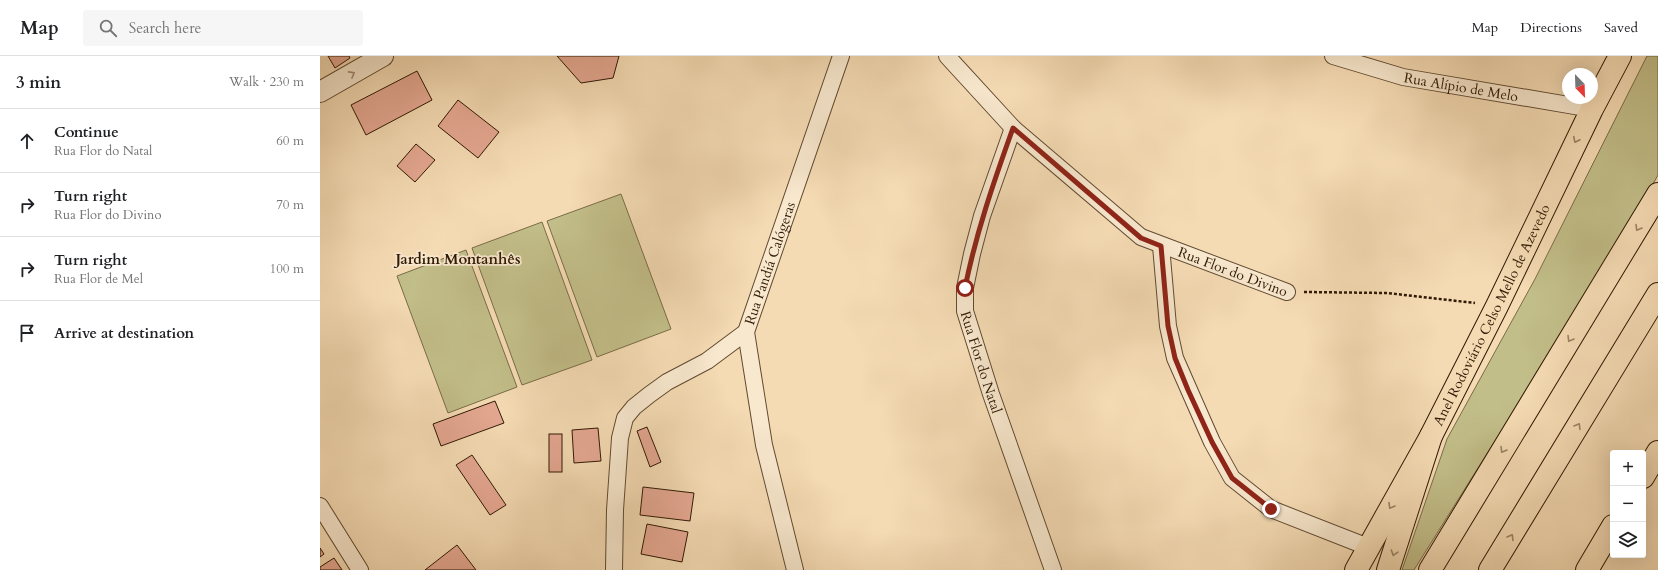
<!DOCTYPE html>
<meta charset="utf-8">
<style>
:root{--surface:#fff;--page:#f6f6f6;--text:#202124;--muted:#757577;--line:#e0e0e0}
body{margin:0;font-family:Cardo,serif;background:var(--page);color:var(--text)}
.controls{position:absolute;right:12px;bottom:12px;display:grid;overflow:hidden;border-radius:4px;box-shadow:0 4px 16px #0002}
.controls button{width:36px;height:36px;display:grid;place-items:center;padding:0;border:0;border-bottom:1px solid var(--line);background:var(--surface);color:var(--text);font:20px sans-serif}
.compass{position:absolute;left:1242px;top:12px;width:36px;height:36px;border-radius:50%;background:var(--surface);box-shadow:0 4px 16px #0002;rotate:157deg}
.stop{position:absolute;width:12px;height:12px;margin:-9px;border:3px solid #8f2418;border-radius:50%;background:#fff}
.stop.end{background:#8f2418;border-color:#fff;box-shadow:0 1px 4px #0008}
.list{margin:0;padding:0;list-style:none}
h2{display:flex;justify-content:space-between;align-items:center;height:52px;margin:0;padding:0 16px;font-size:17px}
h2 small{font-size:13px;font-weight:400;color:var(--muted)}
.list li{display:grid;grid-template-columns:26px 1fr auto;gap:12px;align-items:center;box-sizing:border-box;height:64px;padding:0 16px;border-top:1px solid var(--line)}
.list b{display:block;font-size:15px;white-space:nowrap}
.list p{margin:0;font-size:13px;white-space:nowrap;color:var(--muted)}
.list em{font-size:13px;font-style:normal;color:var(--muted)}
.icon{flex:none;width:22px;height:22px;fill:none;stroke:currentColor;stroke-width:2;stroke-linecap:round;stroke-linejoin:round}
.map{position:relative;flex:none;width:1338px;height:514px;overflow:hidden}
header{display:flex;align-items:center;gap:24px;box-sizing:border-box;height:56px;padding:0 20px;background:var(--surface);border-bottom:1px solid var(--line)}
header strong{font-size:19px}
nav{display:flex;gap:22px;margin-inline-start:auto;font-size:14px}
.search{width:280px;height:36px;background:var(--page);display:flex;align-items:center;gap:10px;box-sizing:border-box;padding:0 14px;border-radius:4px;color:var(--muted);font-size:15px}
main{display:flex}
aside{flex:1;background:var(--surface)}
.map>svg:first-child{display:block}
</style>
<header>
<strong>Map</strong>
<div class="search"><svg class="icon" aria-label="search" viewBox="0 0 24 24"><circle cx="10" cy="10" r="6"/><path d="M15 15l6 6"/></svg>Search here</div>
<nav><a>Map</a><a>Directions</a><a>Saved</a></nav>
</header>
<main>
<aside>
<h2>3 min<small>Walk · 230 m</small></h2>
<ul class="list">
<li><svg class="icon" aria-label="ahead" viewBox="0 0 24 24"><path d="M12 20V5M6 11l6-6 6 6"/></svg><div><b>Continue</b><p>Rua Flor do Natal</p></div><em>60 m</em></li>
<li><svg class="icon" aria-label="right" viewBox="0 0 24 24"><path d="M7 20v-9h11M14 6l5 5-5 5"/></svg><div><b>Turn right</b><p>Rua Flor do Divino</p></div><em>70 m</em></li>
<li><svg class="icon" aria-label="right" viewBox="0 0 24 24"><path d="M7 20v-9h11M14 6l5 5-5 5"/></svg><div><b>Turn right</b><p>Rua Flor de Mel</p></div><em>100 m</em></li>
<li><svg class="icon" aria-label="arrive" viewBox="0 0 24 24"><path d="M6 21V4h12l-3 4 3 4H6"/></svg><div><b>Arrive at destination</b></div></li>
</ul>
</aside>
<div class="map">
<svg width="1338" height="514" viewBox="0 0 1338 514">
<rect width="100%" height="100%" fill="#f5dbb4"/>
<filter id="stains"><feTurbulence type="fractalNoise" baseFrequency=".005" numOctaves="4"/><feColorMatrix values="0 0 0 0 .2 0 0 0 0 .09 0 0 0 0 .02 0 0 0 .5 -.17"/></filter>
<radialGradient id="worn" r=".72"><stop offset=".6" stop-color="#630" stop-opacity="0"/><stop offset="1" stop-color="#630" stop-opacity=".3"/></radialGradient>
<g fill="#c2be89" stroke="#796c46">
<path d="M1327,0H1338V119L1311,168L1094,514H1082L1127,383L1215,223Z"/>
<path d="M301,138L351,273L277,301L227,165Z"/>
<path d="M222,166L272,304L202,329L152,192Z"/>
<path d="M146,194L197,331L128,357L77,220Z"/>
</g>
<g fill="#e5a892" stroke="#301904">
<path d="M8,0H29L30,2L15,12Z"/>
<path d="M237,0H299L293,22L261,27Z"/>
<path d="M97,15L112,44L46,79L31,49Z"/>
<path d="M138,44L179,76L158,102L118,70Z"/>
<path d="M96,88L115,104L95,126L77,110Z"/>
<path d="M175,345L184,367L121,390L113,368Z"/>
<path d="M327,371L341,406L330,411L317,375Z"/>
<path d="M278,372L281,405L254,407L252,374Z"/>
<rect x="229" y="378" width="13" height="38"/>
<path d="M152,399L186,449L170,459L136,409Z"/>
<path d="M323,431L374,437L370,465L320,459Z"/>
<path d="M327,468L368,476L362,506L321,498Z"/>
<path d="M137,489L156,514H105Z"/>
<path d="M0,492L4,498L0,501Z"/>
<path d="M14,502L22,514H0V511Z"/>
</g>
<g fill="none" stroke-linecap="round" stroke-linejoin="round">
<defs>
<g id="minor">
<path id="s1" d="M627,0L693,72L821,181L967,236"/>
<path id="s2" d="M1013,0L1083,21L1272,53"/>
<path id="s3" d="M693,72L662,160L652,198L645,232V255L671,338L733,514"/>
<path d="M841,190L848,270L855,302L892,386L912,422L951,453L1048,491"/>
<path d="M0,450L40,514"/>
<path d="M294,514L295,454L300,382L305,362L314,351L329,339L347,326L387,305L426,276"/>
<path id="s4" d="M475,514L444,389L426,276L521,0"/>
</g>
<path id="tertiary" d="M0,36L63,0"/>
<g id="primary">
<path d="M1323,421L1338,396"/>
<path id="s5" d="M1036,514L1111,380L1177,250L1272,53L1300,0"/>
<path d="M1267,514L1293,470"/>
</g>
<g id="motorway">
<path d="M1068,514L1111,380"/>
<path d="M1110,514L1338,138"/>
<path d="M1170,514L1338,238"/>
</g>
</defs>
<use href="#minor" stroke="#614a30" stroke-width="18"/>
<use href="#tertiary" stroke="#614a30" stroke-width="22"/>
<use href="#primary" stroke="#301904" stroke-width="24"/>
<use href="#motorway" stroke="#301904" stroke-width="24"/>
<path stroke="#301904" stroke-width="2.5" stroke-dasharray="3 2" stroke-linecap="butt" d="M984,236L1067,237L1155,247"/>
<use href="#minor" stroke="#f8e8ce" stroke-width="16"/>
<use href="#tertiary" stroke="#f8e8ce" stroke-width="20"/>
<use href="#primary" stroke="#f5dbb4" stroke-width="22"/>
<use href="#motorway" stroke="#f5dbb4" stroke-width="22"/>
</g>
<defs><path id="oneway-chevron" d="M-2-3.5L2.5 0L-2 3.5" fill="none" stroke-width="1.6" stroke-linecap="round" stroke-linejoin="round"/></defs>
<use stroke="#9e8b73" href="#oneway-chevron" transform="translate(32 18) rotate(-29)"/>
<g stroke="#9c8465">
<use href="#oneway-chevron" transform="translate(1256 84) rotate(116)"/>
<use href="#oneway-chevron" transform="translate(1318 172) rotate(121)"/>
<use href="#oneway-chevron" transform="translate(1250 283) rotate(121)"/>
<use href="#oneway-chevron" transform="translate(1258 370) rotate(-59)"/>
<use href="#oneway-chevron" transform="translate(1183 394) rotate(121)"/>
<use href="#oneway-chevron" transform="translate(1071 450) rotate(120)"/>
<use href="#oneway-chevron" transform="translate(1191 481) rotate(-59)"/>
<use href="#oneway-chevron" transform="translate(1074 497) rotate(108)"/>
</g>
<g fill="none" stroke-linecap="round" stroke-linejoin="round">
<path stroke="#8f2418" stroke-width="5" d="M645,232C656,177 674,125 693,72L821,182L841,190L848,270L855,302L868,334L892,386L912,422L951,453"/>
</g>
<g text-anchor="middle" stroke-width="3.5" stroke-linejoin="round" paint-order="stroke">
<g font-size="14" fill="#301904" stroke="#f8e8ce">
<text dy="5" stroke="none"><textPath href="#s2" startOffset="132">Rua Alípio de Melo</textPath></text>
<text dy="5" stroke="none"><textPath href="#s4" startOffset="316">Rua Pandiá Calógeras</textPath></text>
<text dy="5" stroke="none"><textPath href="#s1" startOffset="364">Rua Flor do Divino</textPath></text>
<text dy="5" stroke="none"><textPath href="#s5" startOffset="289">Anel Rodoviário Celso Mello de Azevedo</textPath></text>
<text dy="5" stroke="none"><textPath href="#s3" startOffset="244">Rua Flor do Natal</textPath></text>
</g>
<g font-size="15" font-weight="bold" fill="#301904" stroke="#f8e8ce">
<text x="138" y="208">Jardim Montanhês</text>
</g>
</g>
<rect width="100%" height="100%" filter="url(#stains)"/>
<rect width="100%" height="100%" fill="url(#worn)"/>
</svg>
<div class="controls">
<button>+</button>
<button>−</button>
<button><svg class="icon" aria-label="layers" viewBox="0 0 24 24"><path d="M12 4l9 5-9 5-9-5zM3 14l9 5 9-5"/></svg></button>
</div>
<svg class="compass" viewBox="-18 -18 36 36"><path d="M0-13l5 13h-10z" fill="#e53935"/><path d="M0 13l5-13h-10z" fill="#757577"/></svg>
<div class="stop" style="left:645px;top:232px"></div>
<div class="stop end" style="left:951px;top:453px"></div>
</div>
</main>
